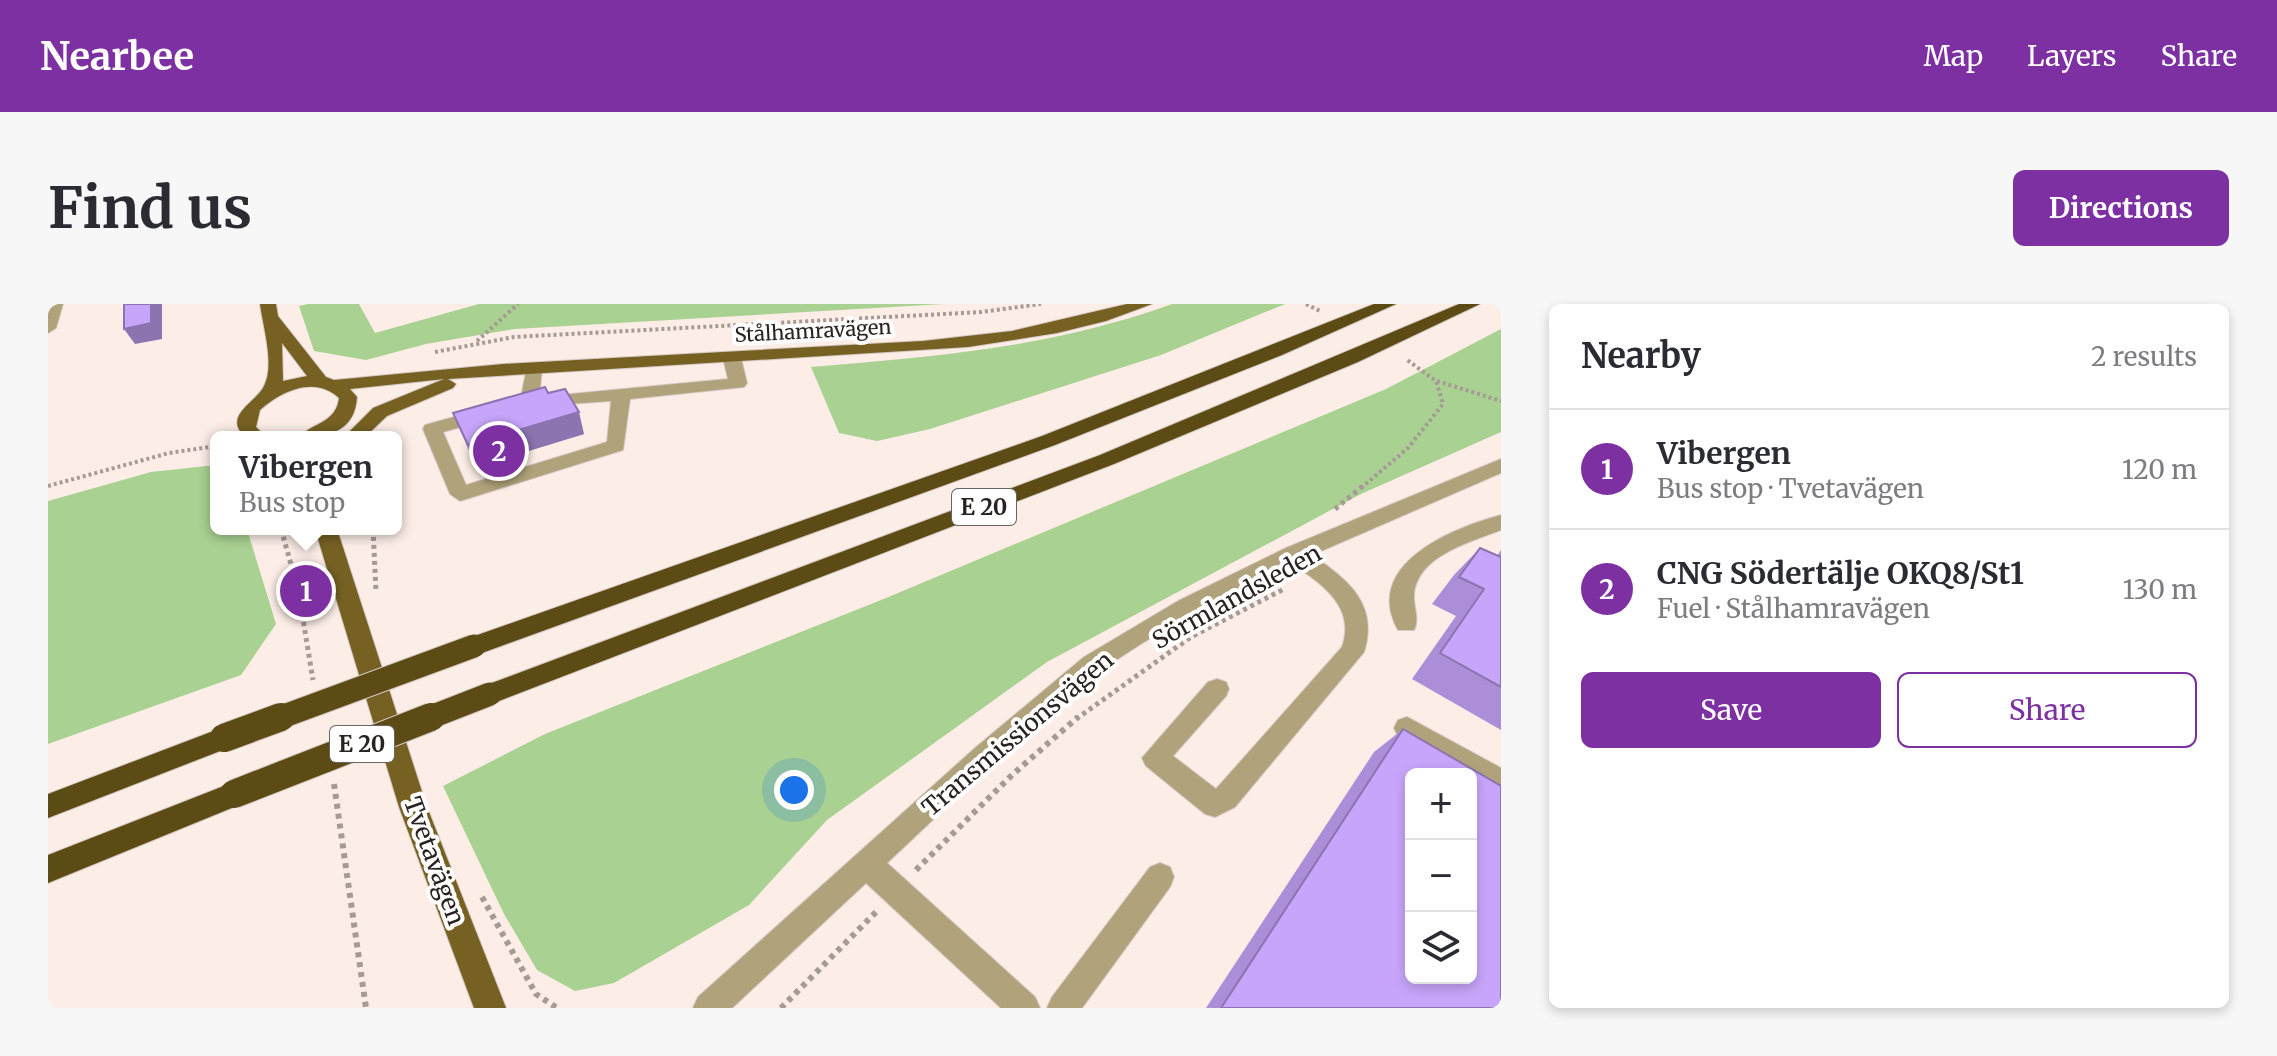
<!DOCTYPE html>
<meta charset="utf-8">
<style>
:root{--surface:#fff;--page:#f7f7f7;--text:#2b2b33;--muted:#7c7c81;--line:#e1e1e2;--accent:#7d30a1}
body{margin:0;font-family:Merriweather,serif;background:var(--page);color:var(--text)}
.controls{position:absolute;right:24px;bottom:24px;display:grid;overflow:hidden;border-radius:12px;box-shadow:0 4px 12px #0003}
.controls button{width:72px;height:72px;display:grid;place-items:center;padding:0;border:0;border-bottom:2px solid var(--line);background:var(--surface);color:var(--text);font:40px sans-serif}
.you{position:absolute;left:746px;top:486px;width:28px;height:28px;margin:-20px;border:6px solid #fff;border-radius:50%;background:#1a73e8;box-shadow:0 0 0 12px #1a73e833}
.badge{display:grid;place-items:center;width:52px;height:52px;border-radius:50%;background:var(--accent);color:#fff;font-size:26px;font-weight:700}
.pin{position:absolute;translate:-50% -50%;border:4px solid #fff;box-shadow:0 2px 8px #0006}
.popup{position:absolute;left:162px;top:127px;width:192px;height:104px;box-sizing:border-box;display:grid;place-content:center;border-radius:12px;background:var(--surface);filter:drop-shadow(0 2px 6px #0005);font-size:26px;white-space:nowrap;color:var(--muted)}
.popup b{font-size:30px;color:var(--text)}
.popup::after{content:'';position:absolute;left:50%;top:100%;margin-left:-16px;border:16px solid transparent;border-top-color:var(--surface)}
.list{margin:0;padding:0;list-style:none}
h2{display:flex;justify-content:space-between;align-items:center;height:104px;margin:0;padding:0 32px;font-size:34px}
h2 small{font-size:26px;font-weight:400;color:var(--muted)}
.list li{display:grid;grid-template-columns:52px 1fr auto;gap:24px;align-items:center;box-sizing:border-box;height:120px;padding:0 32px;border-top:2px solid var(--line)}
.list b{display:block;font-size:30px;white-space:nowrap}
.list p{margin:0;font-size:26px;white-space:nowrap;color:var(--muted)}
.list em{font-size:26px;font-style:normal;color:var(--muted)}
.actions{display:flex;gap:16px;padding:24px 32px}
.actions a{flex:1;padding:18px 0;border:2px solid var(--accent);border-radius:12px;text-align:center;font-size:28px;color:var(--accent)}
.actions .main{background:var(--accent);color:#fff}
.icon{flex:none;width:44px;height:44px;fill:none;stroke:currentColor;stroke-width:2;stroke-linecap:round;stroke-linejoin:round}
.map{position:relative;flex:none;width:1453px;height:704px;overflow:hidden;border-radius:12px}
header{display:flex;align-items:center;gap:48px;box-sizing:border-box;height:112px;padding:0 40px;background:var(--accent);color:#fff}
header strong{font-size:38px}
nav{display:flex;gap:44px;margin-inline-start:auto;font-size:28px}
.intro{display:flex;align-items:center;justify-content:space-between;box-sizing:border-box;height:192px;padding:0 48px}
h1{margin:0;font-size:56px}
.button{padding:20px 36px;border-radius:12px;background:var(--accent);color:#fff;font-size:28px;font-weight:700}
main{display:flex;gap:48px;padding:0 48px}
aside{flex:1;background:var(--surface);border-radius:12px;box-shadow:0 4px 12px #0003}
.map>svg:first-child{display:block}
</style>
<header>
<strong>Nearbee</strong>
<nav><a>Map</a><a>Layers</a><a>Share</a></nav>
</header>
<div class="intro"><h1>Find us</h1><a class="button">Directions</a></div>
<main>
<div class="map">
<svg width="1453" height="704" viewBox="0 0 1453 704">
<rect width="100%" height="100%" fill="#fcede7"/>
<g fill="#a9d191">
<path d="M260,0H311L327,29L431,0H896L467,25L378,40L318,56L266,47L251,2Z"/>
<path d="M1124,0H1237L1113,51L882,125L829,137L791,129L763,63C890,52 1002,44 1124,0Z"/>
<path d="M1453,25V128L1313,190L999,358L779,516L701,601L566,679L527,687L489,666L456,610L395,482L497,430L838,294L1338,85Z"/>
<path d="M168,161V225H199L228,320L193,371L0,440V197L103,168Z"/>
</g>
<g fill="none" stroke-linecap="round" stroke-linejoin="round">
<defs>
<g id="minor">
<path d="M0,0H15L8,24L0,29Z"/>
<path d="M684,49L693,54L699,79L696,83L582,95L575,146L412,197L402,190L375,125L377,121L438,104L445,106V114L395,128L418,181L559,138L563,97L475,103L472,99L479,62L485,61L494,66L491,93L680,75L675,54Z"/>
<path d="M1453,155V169L1264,251C1300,276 1331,300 1316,348L1187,503L1167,513L1157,510L1098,462L1094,454L1160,378L1169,375L1178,378L1181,385L1178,392L1125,452L1168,485L1294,343C1308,303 1275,281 1245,260C1180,292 1111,324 1053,367C977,425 909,494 839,559L987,693L992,704H953L818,579L684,704H645L650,693L927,444L1036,353L1130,297L1238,244Z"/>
<path d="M1453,211V226C1423,238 1370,251 1366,290C1365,303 1372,315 1366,326H1350C1314,260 1405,224 1453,211Z"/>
<path d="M1359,413L1453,464V490L1350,432L1346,424L1350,416Z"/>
<path d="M1112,559L1122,563L1126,573L1122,583L1034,704H999L1004,693L1102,563Z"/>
</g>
<g id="major">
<path d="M212,0H228L230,12L278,73L286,76L455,60L875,37L964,27L1079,0H1104L1058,17L1009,29L920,43L400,75L408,80L405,84L339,112L317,133H296L325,104L396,75L302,85L309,93C307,128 280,133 251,133C266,118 288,119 291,94C267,71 233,87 212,106L208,123L218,133H197C174,111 208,99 216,82C227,61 215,23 212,0ZM234,39L259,72L235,77Z"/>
<path d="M267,225H289L379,503L458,704H426L351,503Z"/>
</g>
<g id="highway">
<path d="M1326,0H1348L1234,51L1007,141L434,349H418L414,342L418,335L994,132Z"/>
<path d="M1411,0H1432L1310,58L1066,160L451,397L442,400L433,397L430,390L433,383L1052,151Z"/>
<path d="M176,423L185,426L189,434L185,442L0,514V490Z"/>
<path d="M186,478L196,481L200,490L196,499L0,579V551Z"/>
</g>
</defs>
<use href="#minor" stroke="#d6c9c3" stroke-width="2"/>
<use href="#major" stroke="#d6c9c3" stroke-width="2"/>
<use href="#highway" stroke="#d6c9c3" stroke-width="2"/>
<g stroke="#a59a95" stroke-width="4" stroke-dasharray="3 3" stroke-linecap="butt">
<path d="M1258,0L1272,7"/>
<path d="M429,37L470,0"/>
<path d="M387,48L466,33L933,8L993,0"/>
<path d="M1389,77L1453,97"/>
<path d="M0,182L121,149L168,142"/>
<path d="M1313,184L1360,144L1395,100L1388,77L1359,56"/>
</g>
<g stroke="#a59a95" stroke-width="5" stroke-dasharray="4 4" stroke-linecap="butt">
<path d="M1287,205L1315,182"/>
<path d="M233,225L250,285L265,376"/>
<path d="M325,225L328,288"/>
<path d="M1028,415L1143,333L1236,285"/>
</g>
<g stroke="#a59a95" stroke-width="6" stroke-dasharray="5 5" stroke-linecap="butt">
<path d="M286,480L318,704"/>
<path d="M868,566L964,471L1030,413"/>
<path d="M434,593L488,690L509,704"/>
<path d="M733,704L828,608"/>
</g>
<use href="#minor" fill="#b0a27b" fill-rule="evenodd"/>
<use href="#major" fill="#766123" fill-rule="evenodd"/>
<use href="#highway" fill="#5d4b15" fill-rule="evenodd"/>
<defs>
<g id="highway-bridge-far1">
<path d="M228,415L426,342"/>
<path d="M378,415L442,390"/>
</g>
<g id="highway-bridge">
<path d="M176,434L233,413"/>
<path d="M186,490L383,413"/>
</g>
</defs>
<use href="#highway-bridge-far1" stroke="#d6c9c3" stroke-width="25" stroke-linecap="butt"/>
<use href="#highway-bridge" stroke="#d6c9c3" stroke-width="30" stroke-linecap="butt"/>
<use href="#highway-bridge-far1" stroke="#5d4b15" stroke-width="23"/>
<use href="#highway-bridge" stroke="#5d4b15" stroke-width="28"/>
</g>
<g fill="#ab8ed7">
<path d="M500,89L536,130L428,163L405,109Z"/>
<path d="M1432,244L1449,252L1453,246V426L1364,375L1408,312L1384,300L1406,271Z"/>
<path d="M1355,425L1453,704H1158L1326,448Z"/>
</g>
<g fill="#8b74af">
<path d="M103,0H114V35L87,40L76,25Z"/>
<path d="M531,108L536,130L428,163L420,141Z"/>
</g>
<g fill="#c7a5fa" stroke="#8b74af" stroke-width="2" fill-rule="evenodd">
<path d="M76,0H103V19L76,25Z"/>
<path d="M497,83L500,89L517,85L531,108L420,141L405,109Z"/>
<path d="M1432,244L1453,253V383L1392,349L1436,285L1411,273Z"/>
<path d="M1355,425L1453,482V704H1173ZM1363,470H1423V674H1363Z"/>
</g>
<g text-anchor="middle" stroke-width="8" stroke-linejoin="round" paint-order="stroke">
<g font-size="20" fill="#282320" stroke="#fff">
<text transform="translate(765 27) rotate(-3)" y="7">Stålhamravägen</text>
</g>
<g fill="#fff" stroke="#686563" stroke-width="2">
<rect x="904" y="185" width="64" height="36" rx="6"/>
<rect x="282" y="422" width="64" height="36" rx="6"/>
</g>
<g font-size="22" font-weight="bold" fill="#282320">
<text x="936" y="211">E 20</text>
<text x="314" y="448">E 20</text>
</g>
<g font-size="24" fill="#282320" stroke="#fff">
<text transform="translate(1189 293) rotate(-29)" y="8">Sörmlandsleden</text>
<text transform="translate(970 430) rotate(-40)" y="8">Transmissionsvägen</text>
<text transform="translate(386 557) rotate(70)" y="8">Tvetavägen</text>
</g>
</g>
</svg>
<div class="controls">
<button>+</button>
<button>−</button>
<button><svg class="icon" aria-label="layers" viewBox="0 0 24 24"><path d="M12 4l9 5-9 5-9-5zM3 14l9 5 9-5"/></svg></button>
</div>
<div class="you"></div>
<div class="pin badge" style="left:258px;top:287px">1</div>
<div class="popup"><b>Vibergen</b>Bus stop</div>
<div class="pin badge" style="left:451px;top:147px">2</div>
</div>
<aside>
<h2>Nearby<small>2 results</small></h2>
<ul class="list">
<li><span class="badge">1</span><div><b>Vibergen</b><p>Bus stop · Tvetavägen</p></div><em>120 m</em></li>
<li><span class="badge">2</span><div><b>CNG Södertälje OKQ8/St1</b><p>Fuel · Stålhamravägen</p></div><em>130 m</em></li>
</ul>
<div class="actions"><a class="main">Save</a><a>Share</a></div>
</aside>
</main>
